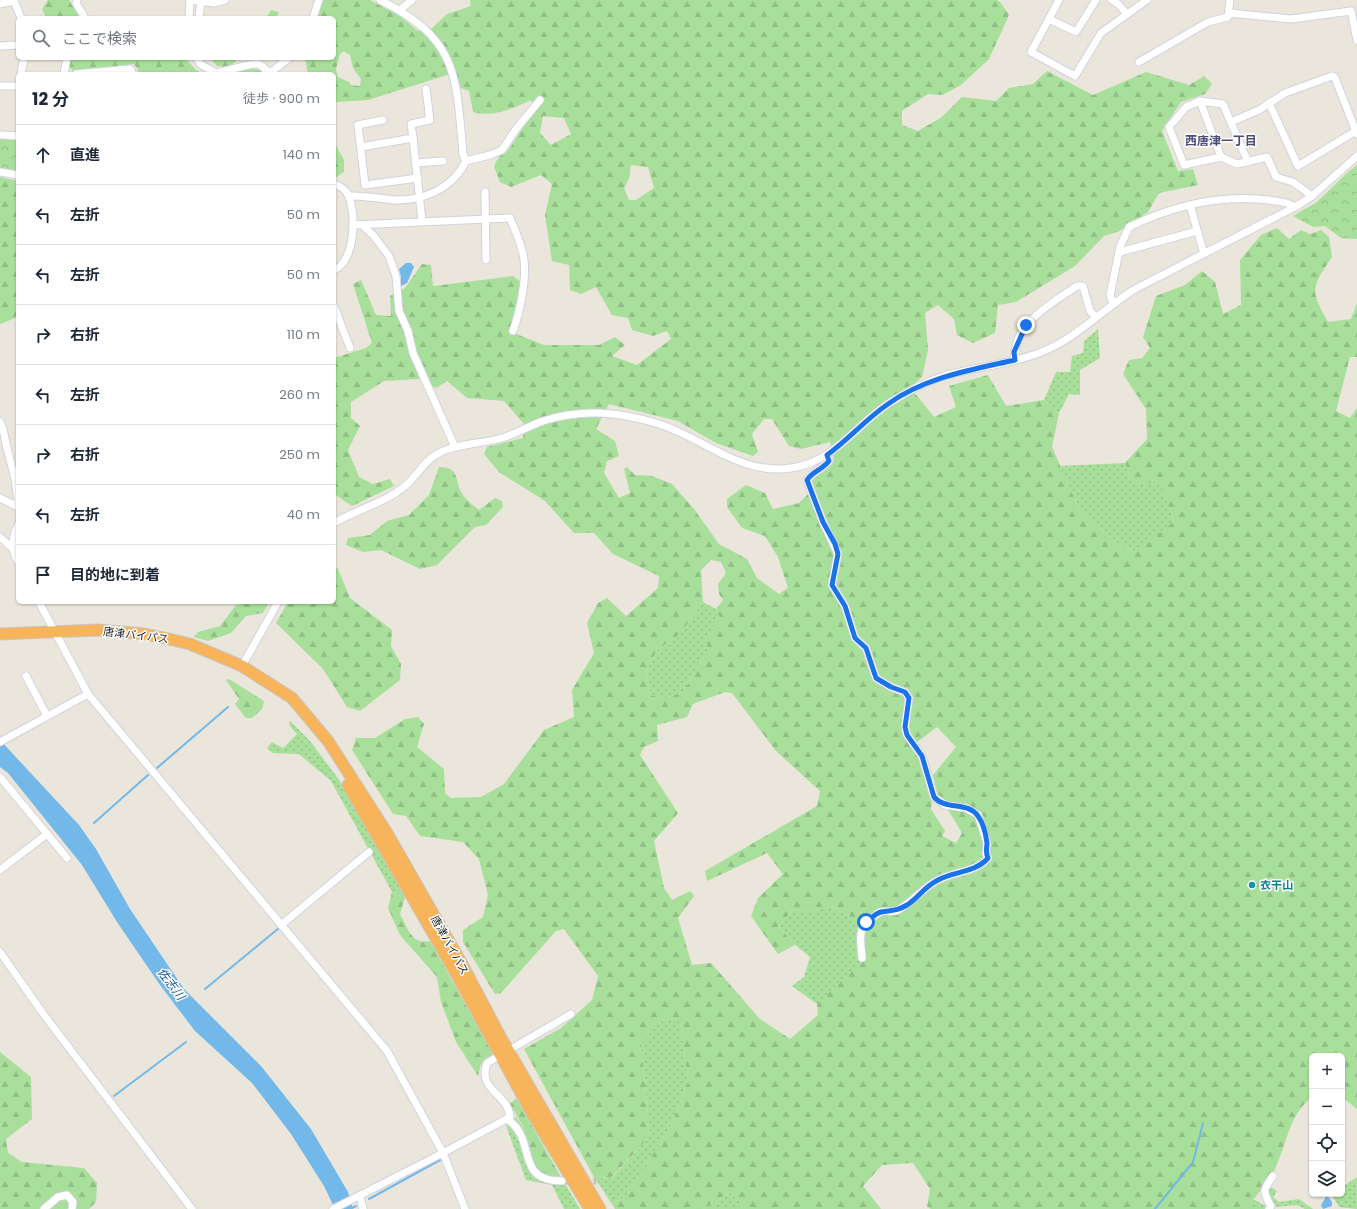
<!DOCTYPE html>
<html lang="ja">
<meta charset="utf-8">
<style>
:root{--surface:#fff;--page:#f6f6f7;--text:#1f2937;--muted:#747a83;--line:#e0e1e3}
body{margin:0;font-family:Poppins,"Noto Sans JP",sans-serif;background:var(--page);color:var(--text)}
.controls{position:absolute;right:12px;bottom:12px;display:grid;overflow:hidden;border-radius:6px;box-shadow:0 1px 3px #0004}
.controls button{width:36px;height:36px;display:grid;place-items:center;padding:0;border:0;border-bottom:1px solid var(--line);background:var(--surface);color:var(--text);font:20px sans-serif}
.stop{position:absolute;width:12px;height:12px;margin:-9px;border:3px solid #1a73e8;border-radius:50%;background:#fff}
.stop.end{background:#1a73e8;border-color:#fff;box-shadow:0 1px 4px #0008}
.list{margin:0;padding:0;list-style:none}
h2{display:flex;justify-content:space-between;align-items:center;height:52px;margin:0;padding:0 16px;font-size:17px}
h2 small{font-size:13px;font-weight:400;color:var(--muted)}
.list li{display:grid;grid-template-columns:26px 1fr auto;gap:12px;align-items:center;box-sizing:border-box;height:60px;padding:0 16px;border-top:1px solid var(--line)}
.list b{display:block;font-size:15px;white-space:nowrap}
.list em{font-size:13px;font-style:normal;color:var(--muted)}
.icon{flex:none;width:22px;height:22px;fill:none;stroke:currentColor;stroke-width:2;stroke-linecap:round;stroke-linejoin:round}
.map{position:relative;flex:none;width:1357px;height:1209px;overflow:hidden}
.search{position:absolute;background:var(--surface);box-shadow:0 1px 3px #0004;left:16px;top:16px;width:320px;height:44px;display:flex;align-items:center;gap:10px;box-sizing:border-box;padding:0 14px;border-radius:6px;color:var(--muted);font-size:15px}
.panel{position:absolute;background:var(--surface);box-shadow:0 1px 3px #0004;left:16px;top:72px;width:320px;height:532px;border-radius:6px}
.map>svg:first-child{display:block}
</style>
<div class="map">
<svg width="1357" height="1209" viewBox="0 0 1357 1209">
<defs>
<pattern id="grass-dots" width="8" height="8" patternUnits="userSpaceOnUse"><rect width="8" height="8" fill="#a8df9a"/><path d="M2 2h.1M6 6h.1" fill="none" stroke="#91bf85" stroke-width="1.8" stroke-linecap="round"/></pattern>
<pattern id="forest-firs" width="22" height="20" patternUnits="userSpaceOnUse"><rect width="22" height="20" fill="#a8df9a"/><path d="M5 1l3.5 6h-7zM16 11l3.5 6h-7z" fill="#91bf85"/></pattern>
<pattern id="park-crowns" width="20" height="18" patternUnits="userSpaceOnUse"><rect width="20" height="18" fill="#a8df9a"/><path d="M2 6a3 3 0 1 1 6 0M12 15a3 3 0 1 1 6 0" fill="none" stroke="#91bf85"/></pattern>
</defs>
<rect width="100%" height="100%" fill="#ebe6db"/>
<g fill="url(#grass-dots)">
<path d="M1098,329L1100,358L1080,370V395L1069,394L1059,413L1044,400L1056,372H1070L1072,356L1083,353L1084,341Z"/>
<path d="M1125,463L1132,484L1159,481L1174,521L1137,552L1119,544L1080,511L1060,466Z"/>
<path d="M703,602L716,609L720,618L705,639L708,649L683,692L664,699L651,695L646,672L657,650L680,634Z"/>
<path d="M290,721L310,741L340,781L405,897L392,892L331,781L299,754L273,753L267,748L272,742L283,748L297,734L289,725Z"/>
<path d="M829,906L857,920L860,963L817,1004L792,986L804,977L810,957L795,945L779,927L792,910L813,912Z"/>
<path d="M663,1019L680,1021L688,1081L672,1124L626,1196L612,1204L594,1177L612,1178L650,1136L641,1043Z"/>
<path d="M516,1117L526,1132L535,1167L545,1176L561,1177L580,1209H564L552,1185L526,1180L506,1126Z"/>
<path d="M1357,1177V1209L1339,1207L1332,1194H1342V1187Z"/>
<path d="M1269,1186L1277,1191L1273,1197L1279,1202L1299,1199L1313,1209H1305L1297,1205L1275,1207L1264,1193Z"/>
<path d="M730,1193L741,1203L732,1209H703Z"/>
<path d="M1253,1199L1266,1206L1265,1209H1246Z"/>
</g>
<g fill="url(#forest-firs)" fill-rule="evenodd">
<path d="M48,0H69L80,18H46L42,9Z"/>
<path d="M322,0H370L400,16L418,31L430,30L447,14L471,6L470,0H997L1001,3L1009,15L989,59L961,85L943,95L928,94L902,111V125L918,131L942,117L962,97L996,101L1009,88L1033,84L1047,71L1093,95L1146,72L1189,85L1204,76L1212,84L1205,94L1181,102L1162,131L1178,171L1193,169L1198,185L1159,193L1148,212L1120,231L1104,236L1075,266L1016,302L998,305L995,333L973,343L957,335L954,319L938,305L925,313L928,350L922,377L910,387L934,417L956,407L949,386L988,375L1006,406L1044,400L1059,413L1052,447L1080,511L1119,544L1137,552L1174,521L1159,482L1132,484L1125,463L1147,439L1146,409L1123,374L1129,360L1142,358L1150,348L1143,337L1156,296L1185,285L1202,271L1215,282L1223,314L1241,305L1240,260L1261,235L1277,228L1289,239L1301,230L1310,234L1321,230L1329,237L1332,257C1311,288 1310,290 1328,322L1351,319L1357,303V357H1350L1336,411L1350,418L1357,408V1109L1342,1097V1056H1312V1097C1290,1114 1288,1139 1277,1164C1271,1180 1256,1195 1246,1209H931L927,1207L930,1189L913,1163L882,1165L863,1186L881,1209H732L741,1203L730,1193L703,1209H615L612,1204L626,1196L672,1124L688,1081L680,1022L663,1019L641,1043L650,1136L611,1178L594,1177L524,1049L561,1028L592,1000L598,976L564,929L556,931L501,993L495,994L463,942V930L483,917L488,895L479,859L463,842L420,836L406,816L393,814L352,750L356,738H375L405,719L418,717L424,724L417,747L444,769L445,793L451,798L481,797L504,784L544,730L574,717L572,690L594,653L587,623L598,603L607,598L626,616L658,588L659,576L613,554L594,533H574L545,501L499,472L484,454L487,447L523,438L524,424L504,401L467,398L447,381L436,388L421,379L384,381L351,402V418L360,426L348,450L359,477L373,484L390,479L394,486L352,506L334,494V358L366,348L372,343L353,284L361,280L376,315L391,316L390,296L405,288L422,264L431,265L433,286L513,276L521,282L514,333L544,345H599L615,337L625,345L612,356L637,365L671,339L667,331L653,336L632,330L628,318L612,315L596,287L581,294L570,290L569,265L552,261L545,215L552,184L541,175L511,187L500,182L494,167C500,151 505,156 511,146C519,133 527,121 536,108L531,100C513,108 493,118 473,112L469,91L461,88L457,78L447,75L368,100L336,102L334,100V74H308L305,58H334V18H315ZM344,51L350,55L353,68L361,79L360,86L351,85L349,82L338,77L336,69L340,54ZM543,116L564,118L571,134L551,145L540,133ZM631,165L648,167L654,188L636,200H629L624,188L629,179ZM609,404L678,421L716,443L753,456L758,452L752,434L764,419H772L789,446L801,449L830,442L834,459L810,474L814,488L799,503L773,509L765,493L746,485L727,499V507L742,528L765,536L778,557L788,588L779,594L757,578L747,559L719,544L694,509L672,484L652,476L635,475L627,467L624,469L630,493L619,498L604,473L607,461L619,456L615,441L596,429ZM711,560L721,562L726,573L718,584L719,594L723,600L716,609L720,618L705,639L708,649L683,692L664,699L651,695L646,672L657,650L680,634L703,602L701,570ZM725,692L732,693L776,751L820,791L817,806L705,871L707,881L767,853L783,874L758,898L751,916L778,954L795,945L779,927L792,910L813,912L829,906L857,920L860,963L817,1004L818,1015L790,1039L760,1019L711,963L692,965L678,918L694,896L690,891L672,900L664,888L654,841L678,813L640,755L644,747L658,741L657,725L687,717L693,704ZM937,727L956,747L933,775L940,805L947,808L962,833L956,843L942,836L945,831L931,809C935,792 922,760 912,746Z"/>
<path d="M271,10L279,12L276,18H266Z"/>
<path d="M71,58H185L196,70L203,74H138V70L134,64L73,71L68,66Z"/>
<path d="M209,58H236V62L227,67L217,66Z"/>
<path d="M249,68L261,70L264,74H231Z"/>
<path d="M334,142L344,160V172L335,178Z"/>
<path d="M0,177L18,181V317L0,324Z"/>
<path d="M439,467C459,467 455,479 461,492C464,498 473,505 479,510L495,498L502,501L503,507L486,525L475,527L437,565L420,569L381,550L363,552L346,545L348,538L370,535L387,521L409,515L429,495Z"/>
<path d="M334,565L338,569L350,598L392,630L391,646L401,664L400,680L360,711L347,707L323,669L276,623L288,602H334Z"/>
<path d="M254,602H269L263,613L246,616L231,633L208,641L194,637L198,632L220,626L236,605Z"/>
<path d="M229,679L264,701L262,709L252,718H246L235,704L239,699L226,680Z"/>
<path d="M392,892L405,897L400,914C408,928 411,945 430,941L493,1054L481,1064L478,1076L456,1042L441,1002L437,977L400,935L388,908Z"/>
<path d="M0,1052L31,1077L32,1119L6,1139L8,1153L22,1162L84,1168L97,1183L96,1202L89,1209H0Z"/>
<path d="M516,1098L561,1177L545,1176L535,1167L526,1132L510,1104Z"/>
</g>
<g fill="url(#park-crowns)">
<path d="M0,138L18,139V172L0,169Z"/>
<path d="M1357,165V239L1341,238L1325,226L1313,227L1293,216L1317,202L1347,173Z"/>
</g>
<g fill="#72b9e9">
<path d="M406,263H411L414,267L407,283L401,286V277L399,269Z"/>
<path d="M0,740L79,825L96,849L130,909L184,989L261,1066L311,1129L348,1192L353,1209H335L324,1186L291,1134L252,1083L195,1031L160,985L117,922L82,865L8,773L0,767Z"/>
<path d="M1326,1197H1328L1332,1202V1206L1323,1209L1321,1205Z"/>
</g>
<g fill="none" stroke-linecap="round" stroke-linejoin="round">
<g stroke="#72b9e9" stroke-width="2">
<path d="M157,768L228,707"/>
<path d="M94,823L148,775"/>
<path d="M205,989L279,928"/>
<path d="M114,1096L186,1042"/>
<path d="M369,1199L440,1160"/>
<path d="M350,1209L356,1206"/>
<path d="M1155,1209L1193,1162L1203,1123"/>
</g>
<path stroke="#c4c0b7" stroke-width="7" stroke-dasharray="7 3.5" stroke-linecap="butt" d="M562,1181H596"/>
<defs>
<g id="minor">
<path d="M77,0L76,3L85,18"/>
<path d="M190,0L214,3L225,0"/>
<path d="M1059,0L1031,52L1075,76L1101,33L1147,0"/>
<path d="M1112,0L1118,4L1127,14"/>
<path d="M0,4L14,1L21,18"/>
<path d="M400,10L412,0"/>
<path d="M1229,13L1291,19L1351,11L1357,40"/>
<path d="M189,18L190,1"/>
<path d="M199,18L201,0"/>
<path d="M313,18L319,0"/>
<path d="M1049,19L1076,32L1096,0"/>
<path d="M0,46L18,45"/>
<path d="M197,58L200,64L216,73L253,64H259L271,74"/>
<path d="M1139,62L1208,22L1228,17L1230,0"/>
<path d="M270,73L289,58"/>
<path d="M21,74L24,58"/>
<path d="M64,74L67,58"/>
<path d="M76,74L130,69L133,74"/>
<path d="M0,86H18"/>
<path d="M1200,101L1221,157"/>
<path d="M1269,103L1298,166L1356,131"/>
<path d="M383,120L358,125L365,185L418,178"/>
<path d="M1231,122L1259,110L1285,93L1332,76L1335,78L1357,134"/>
<path d="M0,135L18,136"/>
<path d="M413,138L422,221"/>
<path d="M361,147L413,138L411,124L430,120L426,89"/>
<path d="M466,161L490,155L502,150L516,129L540,100"/>
<path d="M1248,162L1223,104L1200,101L1186,107L1169,127L1184,165L1221,157L1237,164L1267,157L1276,177L1293,182L1312,196"/>
<path d="M416,163L443,161"/>
<path d="M0,172L18,175"/>
<path d="M334,184C340,186 346,189 348,195C357,213 355,261 334,270"/>
<path d="M485,192L486,260"/>
<path d="M349,196C364,195 380,199 395,200C424,201 453,188 466,161L463,154C456,74 458,39 380,0"/>
<path d="M1190,205L1204,254"/>
<path d="M353,225L510,218C515,230 520,241 523,254C528,275 520,311 513,331"/>
<path d="M362,225L373,235L389,256L396,276L399,311L408,331L413,353L455,447"/>
<path d="M1120,252L1197,231"/>
<path d="M1113,303L1110,295L1120,247L1129,227C1172,206 1220,194 1269,200C1278,202 1287,201 1295,207"/>
<path d="M334,306L350,348"/>
<path d="M1015,360C1012,324 1051,304 1077,286H1083L1090,311L1096,317"/>
<path d="M0,422L3,429L7,448L15,479L18,501"/>
<path d="M827,455L829,461C823,469 812,472 807,480L823,522L838,554L832,585L845,606L855,638L866,648L876,678L891,687L905,692L909,698L905,727L907,735L922,756L934,797L945,805L966,808L978,815L985,836L987,844L986,854L988,858C975,873 954,871 938,880C923,888 913,901 898,910C892,913 887,910 880,912C878,913 875,916 873,917C856,928 861,941 862,958"/>
<path d="M0,498L18,507"/>
<path d="M334,523C357,509 385,503 405,486C418,475 425,459 441,452C459,443 482,444 502,438C516,434 529,426 543,421C584,408 622,412 662,425C708,441 740,475 791,468C835,462 856,424 891,402C908,391 927,381 947,375C977,367 1010,364 1039,353C1075,340 1103,309 1135,289L1295,207L1312,196L1357,156"/>
<path d="M18,525C12,538 11,549 18,562"/>
<path d="M0,537L13,549"/>
<path d="M39,602L88,694L387,1051L443,1153L465,1209"/>
<path d="M242,666L278,602"/>
<path d="M26,676L47,716"/>
<path d="M0,742L88,694"/>
<path d="M0,777L67,858"/>
<path d="M0,870L47,834"/>
<path d="M281,925L369,852"/>
<path d="M0,952L44,1015L192,1209"/>
<path d="M507,1119C538,1139 513,1181 562,1181"/>
<path d="M360,1196L363,1209"/>
<path d="M44,1209L58,1197L67,1195L73,1202L72,1209"/>
<path d="M333,1209L443,1153L510,1117C508,1093 477,1091 487,1063L571,1014"/>
<path d="M1269,1209L1271,1206C1262,1191 1263,1190 1273,1176"/>
</g>
<g id="highway">
<path d="M0,634L98,630L144,634L169,639L190,644L242,666L292,698L328,741L387,833L463,966L501,1038L600,1209"/>
<path d="M348,785L454,970L533,1115L590,1209"/>
</g>
</defs>
<use href="#minor" stroke="#d1d2e1" stroke-width="9"/>
<use href="#highway" stroke="#c7c7c7" stroke-width="13"/>
<use href="#minor" stroke="#fff" stroke-width="7"/>
<use href="#highway" stroke="#f7b45a" stroke-width="11"/>
</g>
<g fill="none" stroke-linecap="round" stroke-linejoin="round">
<path stroke="#1a73e8" stroke-width="5" d="M866,922C870,919 876,913 881,912C893,910 897,911 907,905C918,898 924,887 938,880C954,871 975,873 988,858C985,852 987,848 987,843C986,835 983,823 978,816C968,801 946,811 934,797L922,756L907,735L905,727L909,698L905,692L891,687L876,678L866,648L855,638L845,606L832,585L838,554L835,544L823,522L807,480C812,472 823,469 829,461L827,455C849,439 866,419 888,404C926,377 971,370 1015,360L1014,352L1026,325"/>
</g>
<circle fill="#0f9aa8" stroke="#fff" stroke-width="1.5" cx="1252" cy="885" r="4"/>
<g text-anchor="middle" stroke-width="3" stroke-linejoin="round" paint-order="stroke">
<g font-size="11" fill="#292929" stroke="#fff">
<text transform="translate(136 635) rotate(7)" y="4">唐津バイパス</text>
<text transform="translate(450 945) rotate(61)" y="4">唐津バイパス</text>
</g>
<g font-size="11" font-weight="bold" fill="#0d838f" stroke="#fff" text-anchor="start">
<text x="1260" y="889">衣干山</text>
</g>
<g font-size="12" font-weight="bold" fill="#4c4d78" stroke="#fff">
<text x="1221" y="145">西唐津一丁目</text>
</g>
<g font-size="12" font-style="italic" fill="#135594" stroke="#fff">
<text transform="translate(171 984) rotate(53)" y="4">佐志川</text>
</g>
</g>
</svg>
<div class="controls">
<button>+</button>
<button>−</button>
<button><svg class="icon" aria-label="locate" viewBox="0 0 24 24"><circle cx="12" cy="12" r="6"/><path d="M12 2v4M12 18v4M2 12h4M18 12h4"/></svg></button>
<button><svg class="icon" aria-label="layers" viewBox="0 0 24 24"><path d="M12 4l9 5-9 5-9-5zM3 14l9 5 9-5"/></svg></button>
</div>
<div class="stop" style="left:866px;top:922px"></div>
<div class="stop end" style="left:1026px;top:325px"></div>
<div class="search"><svg class="icon" aria-label="search" viewBox="0 0 24 24"><circle cx="10" cy="10" r="6"/><path d="M15 15l6 6"/></svg>ここで検索</div>
<section class="panel">
<h2>12 分<small>徒歩 · 900 m</small></h2>
<ul class="list">
<li><svg class="icon" aria-label="ahead" viewBox="0 0 24 24"><path d="M12 20V5M6 11l6-6 6 6"/></svg><div><b>直進</b></div><em>140 m</em></li>
<li><svg class="icon" aria-label="left" viewBox="0 0 24 24"><path d="M17 20v-9H6M10 6l-5 5 5 5"/></svg><div><b>左折</b></div><em>50 m</em></li>
<li><svg class="icon" aria-label="left" viewBox="0 0 24 24"><path d="M17 20v-9H6M10 6l-5 5 5 5"/></svg><div><b>左折</b></div><em>50 m</em></li>
<li><svg class="icon" aria-label="right" viewBox="0 0 24 24"><path d="M7 20v-9h11M14 6l5 5-5 5"/></svg><div><b>右折</b></div><em>110 m</em></li>
<li><svg class="icon" aria-label="left" viewBox="0 0 24 24"><path d="M17 20v-9H6M10 6l-5 5 5 5"/></svg><div><b>左折</b></div><em>260 m</em></li>
<li><svg class="icon" aria-label="right" viewBox="0 0 24 24"><path d="M7 20v-9h11M14 6l5 5-5 5"/></svg><div><b>右折</b></div><em>250 m</em></li>
<li><svg class="icon" aria-label="left" viewBox="0 0 24 24"><path d="M17 20v-9H6M10 6l-5 5 5 5"/></svg><div><b>左折</b></div><em>40 m</em></li>
<li><svg class="icon" aria-label="arrive" viewBox="0 0 24 24"><path d="M6 21V4h12l-3 4 3 4H6"/></svg><div><b>目的地に到着</b></div></li>
</ul>
</section>
</div>
